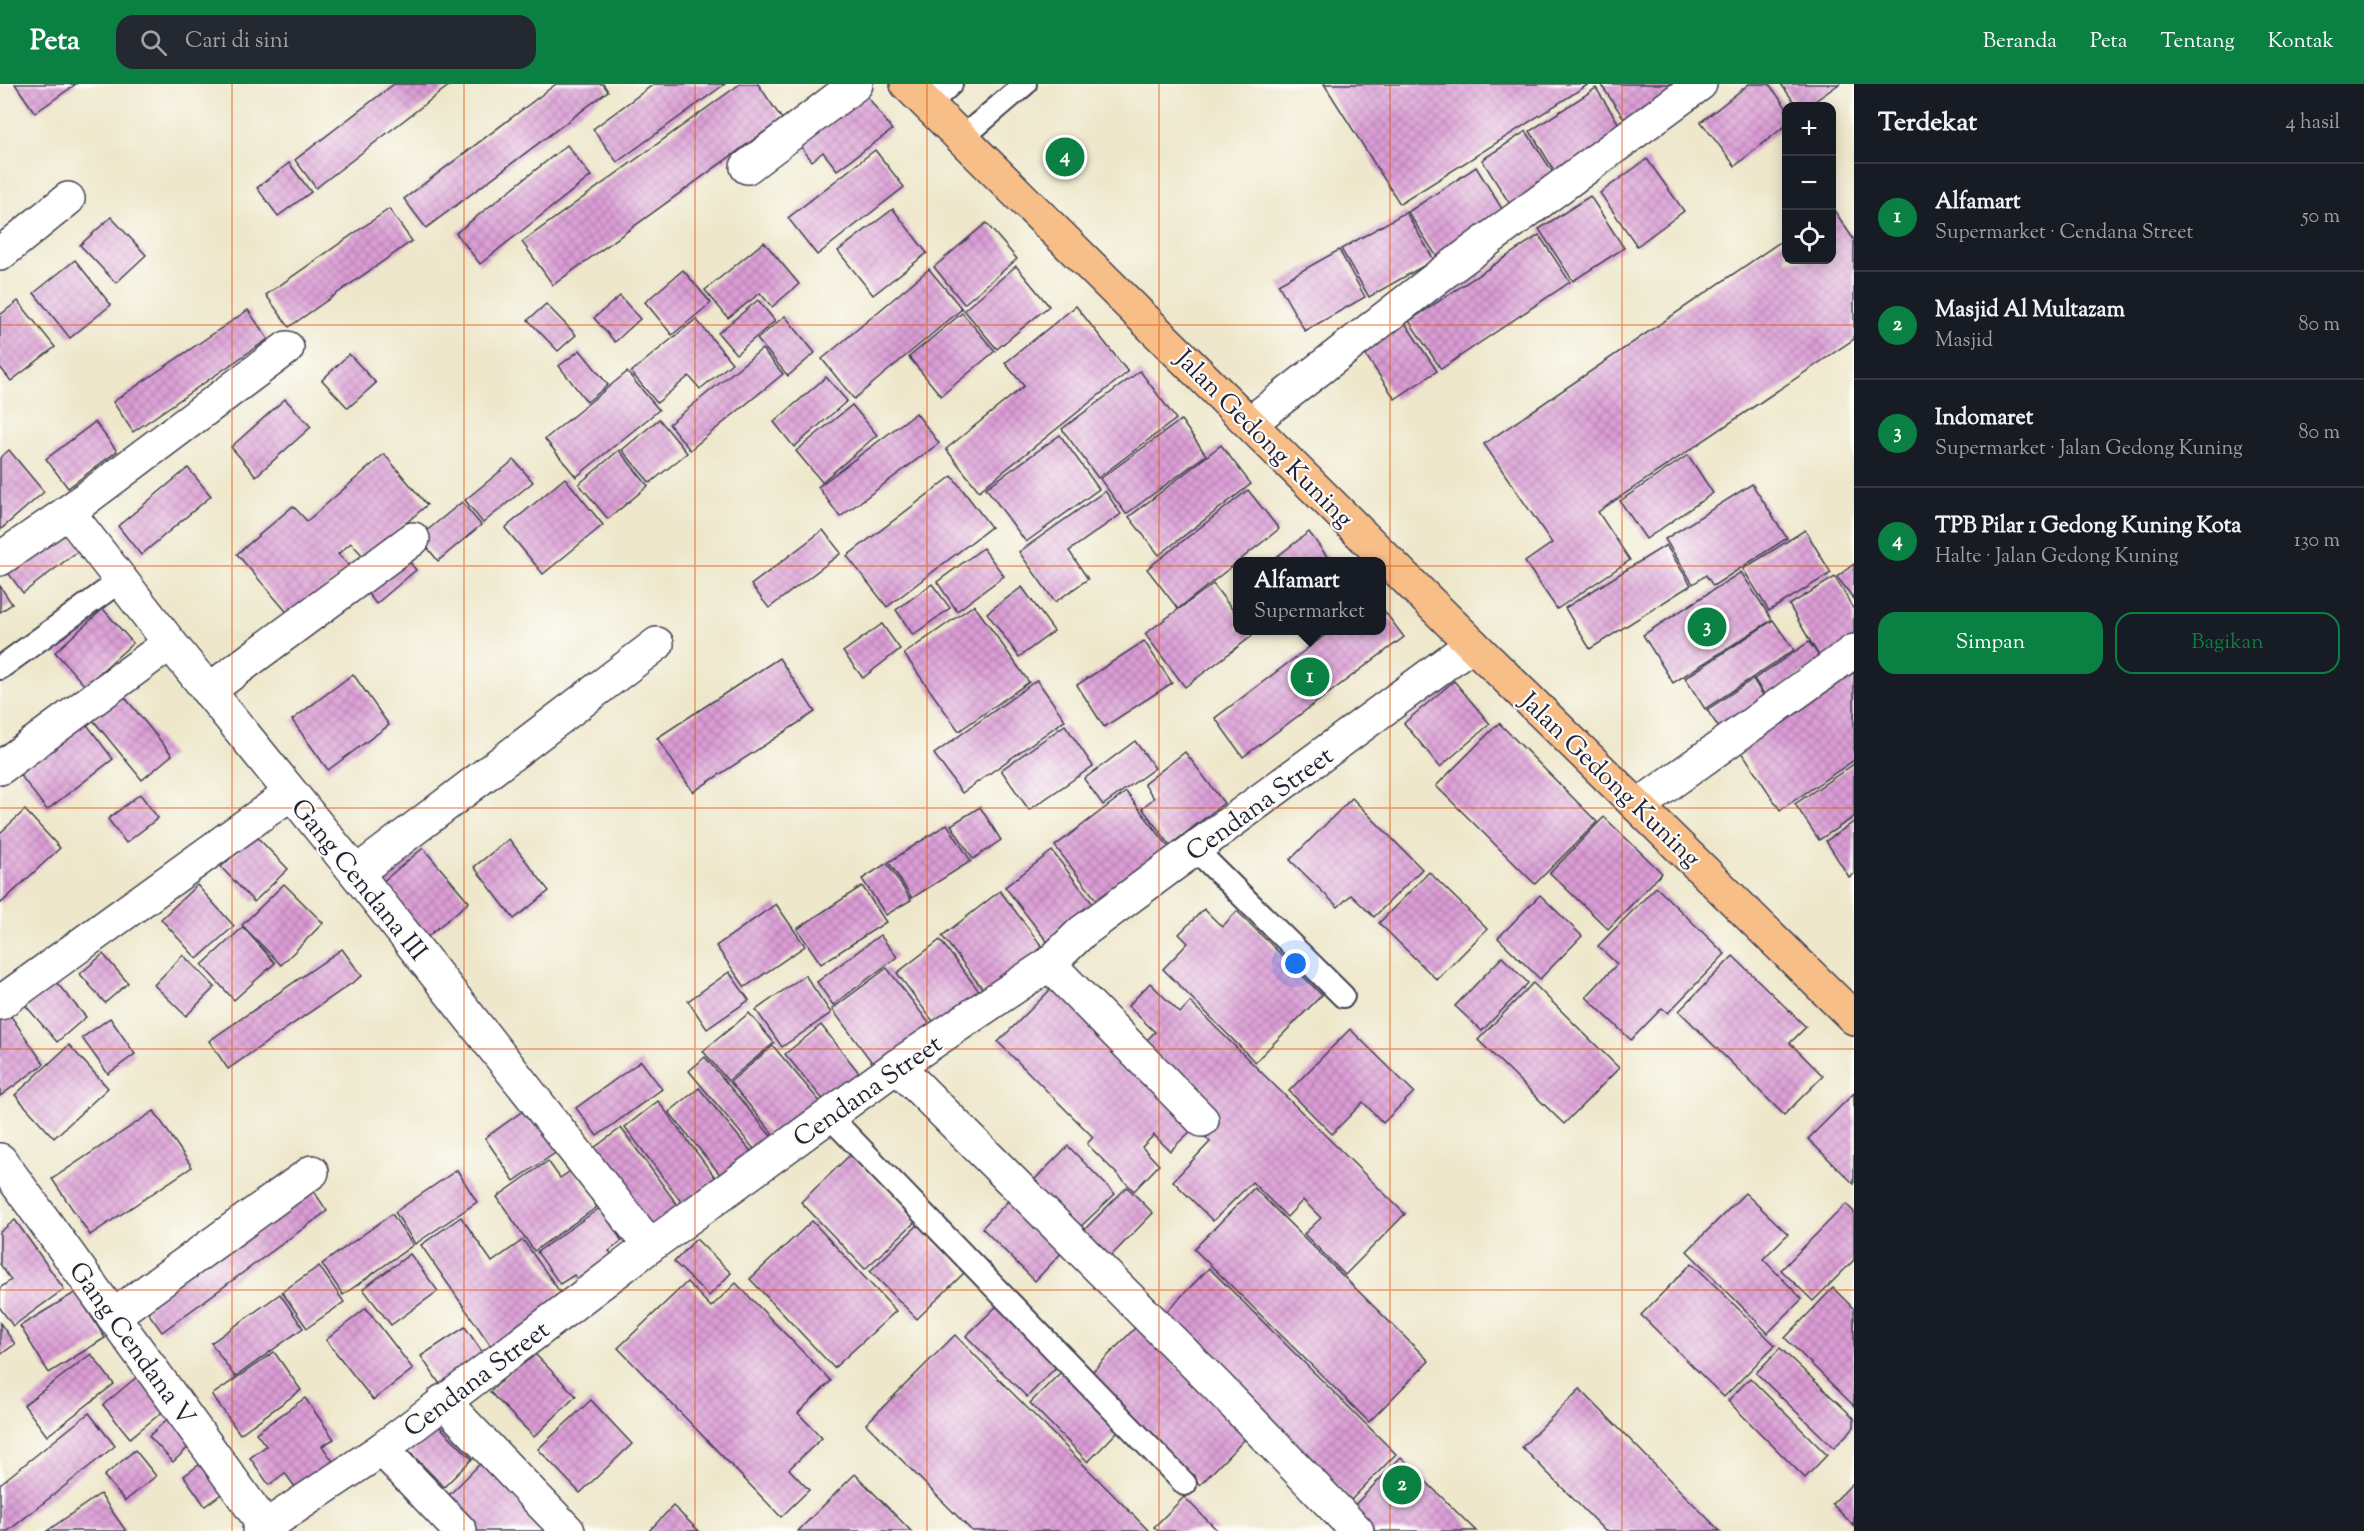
<!DOCTYPE html>
<html lang="id">
<meta charset="utf-8">
<style>
:root{--surface:#171b24;--page:#242831;--text:#f1f3f6;--muted:#9ea1a6;--line:#363941;--accent:#0b8043}
body{margin:0;font-family:"Sorts Mill Goudy",serif;background:var(--page);color:var(--text)}
.controls{position:absolute;right:18px;top:18px;display:grid;overflow:hidden;border-radius:12px;box-shadow:0 3px 15px #0003}
.controls button{width:54px;height:54px;display:grid;place-items:center;padding:0;border:0;border-bottom:2px solid var(--line);background:var(--surface);color:var(--text);font:30px sans-serif}
.you{position:absolute;left:1296px;top:880px;width:21px;height:21px;margin:-15px;border:4px solid #fff;border-radius:50%;background:#1a73e8;box-shadow:0 0 0 9px #1a73e833}
.badge{display:grid;place-items:center;width:39px;height:39px;border-radius:50%;background:var(--accent);color:#fff;font-size:20px;font-weight:700}
.pin{position:absolute;translate:-50% -50%;border:3px solid #fff;box-shadow:0 2px 6px #0006}
.popup{position:absolute;left:1233px;top:473px;width:153px;height:78px;box-sizing:border-box;display:grid;place-content:center;border-radius:12px;background:var(--surface);filter:drop-shadow(0 2px 4px #0005);font-size:20px;white-space:nowrap;color:var(--muted)}
.popup b{font-size:22px;color:var(--text)}
.popup::after{content:'';position:absolute;left:50%;top:100%;margin-left:-12px;border:12px solid transparent;border-top-color:var(--surface)}
.list{margin:0;padding:0;list-style:none}
h2{display:flex;justify-content:space-between;align-items:center;height:78px;margin:0;padding:0 24px;font-size:26px}
h2 small{font-size:20px;font-weight:400;color:var(--muted)}
.list li{display:grid;grid-template-columns:39px 1fr auto;gap:18px;align-items:center;box-sizing:border-box;height:108px;padding:0 24px;border-top:2px solid var(--line)}
.list b{display:block;font-size:22px;white-space:nowrap}
.list p{margin:0;font-size:20px;white-space:nowrap;color:var(--muted)}
.list em{font-size:20px;font-style:normal;color:var(--muted)}
.actions{display:flex;gap:12px;padding:18px 24px}
.actions a{flex:1;padding:14px 0;border:2px solid var(--accent);border-radius:18px;text-align:center;font-size:21px;color:var(--accent)}
.actions .main{background:var(--accent);color:#fff}
.icon{flex:none;width:33px;height:33px;fill:none;stroke:currentColor;stroke-width:2;stroke-linecap:round;stroke-linejoin:round}
.map{position:relative;flex:none;width:1854px;height:1447px;overflow:hidden}
header{display:flex;align-items:center;gap:36px;box-sizing:border-box;height:84px;padding:0 30px;background:var(--accent);color:#fff}
header strong{font-size:28px}
nav{display:flex;gap:33px;margin-inline-start:auto;font-size:21px}
.search{width:420px;height:54px;background:var(--page);display:flex;align-items:center;gap:15px;box-sizing:border-box;padding:0 21px;border-radius:18px;color:var(--muted);font-size:22px}
main{display:flex}
aside{flex:1;background:var(--surface)}
.map>svg:first-child{display:block}
</style>
<header>
<strong>Peta</strong>
<div class="search"><svg class="icon" aria-label="search" viewBox="0 0 24 24"><circle cx="10" cy="10" r="6"/><path d="M15 15l6 6"/></svg>Cari di sini</div>
<nav><a>Beranda</a><a>Peta</a><a>Tentang</a><a>Kontak</a></nav>
</header>
<main>
<div class="map">
<svg width="1854" height="1447" viewBox="0 0 1854 1447">
<defs>
<pattern id="building-cross-hatch" width="8" height="8" patternUnits="userSpaceOnUse" patternTransform="scale(1.5)"><rect width="8" height="8" fill="#dc9dd6"/><path d="M0 0l8 8M0 8l8-8" fill="none" stroke="#b280af"/></pattern>
</defs>
<rect width="100%" height="100%" fill="#fdfcf7"/>
<filter id="ink" filterUnits="userSpaceOnUse"><feTurbulence type="fractalNoise" baseFrequency=".0167" numOctaves="2"/><feDisplacementMap in="SourceGraphic" scale="12" xChannelSelector="R" yChannelSelector="G"/><feConvolveMatrix kernelMatrix="1 2 1 2 8 2 1 2 1" color-interpolation-filters="sRGB"/></filter>
<filter id="wash" filterUnits="userSpaceOnUse"><feTurbulence type="fractalNoise" baseFrequency=".008" numOctaves="4" result="noise"/><feDisplacementMap in="SourceGraphic" scale="24" xChannelSelector="R" yChannelSelector="G"/><feGaussianBlur stdDeviation="1.35" result="paint"/><feColorMatrix in="noise" values="0 0 0 0 0 0 0 0 0 0 0 0 0 0 0 0 0 1.4 0 .05"/><feComposite in="paint" operator="in"/></filter>
<g filter="url(#wash)">
<rect width="100%" height="100%" fill="#eee7cb"/>
<g id="blocks">
<g fill="url(#building-cross-hatch)">
<path d="M15,0H76L35,29Z"/>
<path d="M394,0H451L316,104L295,76Z"/>
<path d="M556,0H603L608,7L426,144L404,115Z"/>
<path d="M654,0H725L617,78L593,45Z"/>
<path d="M740,0H758L782,35L553,201L522,158Z"/>
<path d="M1324,0H1589L1400,120Z"/>
<path d="M1605,0H1687L1627,39L1602,2Z"/>
<path d="M1749,0H1769L1786,23V41L1735,82L1701,38Z"/>
<path d="M1781,0H1839L1808,22H1797Z"/>
<path d="M1596,4L1624,48L1557,91L1530,47Z"/>
<path d="M865,9L892,46L837,86L823,68L812,77L798,59Z"/>
<path d="M1526,47L1556,93L1511,122L1482,76Z"/>
<path d="M567,61L591,92L480,180L456,149Z"/>
<path d="M875,66L904,103L817,171L788,134Z"/>
<path d="M1647,75L1684,127L1637,162L1600,109Z"/>
<path d="M289,79L311,108L278,132L257,104Z"/>
<path d="M1476,83L1504,128L1437,173L1408,128Z"/>
<path d="M1590,112L1624,164L1573,197L1539,145Z"/>
<path d="M1832,123L1854,156V255L1598,428L1630,476L1557,525L1525,478L1552,459L1484,360L1786,154V176H1832Z"/>
<path d="M389,125L412,157L289,243L266,211Z"/>
<path d="M893,125L927,169L873,211L838,167Z"/>
<path d="M1406,128L1434,176L1369,213L1341,165Z"/>
<path d="M111,133L146,171L116,199L80,161Z"/>
<path d="M986,139L1017,175L964,220L934,183Z"/>
<path d="M1539,151L1570,198L1441,285L1409,237Z"/>
<path d="M764,158L799,200L772,223L760,209L728,234L705,206Z"/>
<path d="M1339,166L1365,213L1305,247L1278,200Z"/>
<path d="M75,176L111,221L70,254L34,209Z"/>
<path d="M1016,182L1049,222L997,265L964,226Z"/>
<path d="M929,185L962,225L854,315L822,275Z"/>
<path d="M683,186L711,219L672,251L645,218Z"/>
<path d="M620,212L640,235L615,258L594,234Z"/>
<path d="M758,216L775,237L736,270L718,249Z"/>
<path d="M18,217L55,263L11,297L0,283V231Z"/>
<path d="M546,220L576,251L558,267L528,236Z"/>
<path d="M1076,222L1128,288L979,407L946,365L1024,302L1005,279Z"/>
<path d="M248,226L268,255L133,348L113,318Z"/>
<path d="M962,229L995,267L941,312L909,273Z"/>
<path d="M785,232L815,269L788,292L757,255Z"/>
<path d="M696,235L732,279L700,305L689,292L657,319L631,288Z"/>
<path d="M1405,239L1437,287L1395,315L1363,267Z"/>
<path d="M762,265L783,290L690,366L669,340Z"/>
<path d="M580,266L608,301L587,318L559,282Z"/>
<path d="M349,270L376,299L348,324L322,296Z"/>
<path d="M1140,287L1176,335L1098,394L1062,345Z"/>
<path d="M627,288L659,326L576,393L545,355Z"/>
<path d="M826,293L847,317L794,363L774,338Z"/>
<path d="M285,315L311,343L256,392L231,363Z"/>
<path d="M852,321L877,351L822,398L796,367Z"/>
<path d="M916,329L939,359L840,433L818,403Z"/>
<path d="M659,335L687,369L650,399L622,366Z"/>
<path d="M1181,336L1206,371L1126,430L1100,395Z"/>
<path d="M95,338L117,367L68,404L46,375Z"/>
<path d="M1060,351L1099,405L1026,458L986,404Z"/>
<path d="M1221,361L1251,400L1159,471L1129,433Z"/>
<path d="M9,366L44,408L0,446V374Z"/>
<path d="M619,366L648,402L608,435L579,400Z"/>
<path d="M384,370L427,421L365,474L351,459L338,470L350,483L291,533L237,470L293,422L307,437Z"/>
<path d="M1688,371L1713,409L1646,455L1620,417Z"/>
<path d="M514,376L533,398L483,439L465,416Z"/>
<path d="M188,384L211,412L141,471L118,442Z"/>
<path d="M952,392L991,443L887,523L847,472Z"/>
<path d="M565,394L603,441L543,490L505,444Z"/>
<path d="M1752,400L1787,454L1713,502L1706,491L1693,500L1665,455Z"/>
<path d="M1248,406L1279,445L1178,525L1147,485Z"/>
<path d="M1105,407L1121,430L1069,467L1088,495L1055,518L1019,468Z"/>
<path d="M462,418L481,441L438,477L419,453Z"/>
<path d="M65,441L82,464L23,509L6,486Z"/>
<path d="M823,446L841,469L769,524L751,501Z"/>
<path d="M1805,446L1831,489L1769,527L1743,485Z"/>
<path d="M1309,448L1331,478H1270Z"/>
<path d="M1666,461L1691,501L1590,565L1565,524Z"/>
<path d="M983,464L1004,492L957,527L937,498Z"/>
<path d="M400,466L416,486L376,520L360,499Z"/>
<path d="M1854,480V515L1837,493Z"/>
<path d="M1741,488L1772,536L1673,599L1643,551Z"/>
<path d="M1835,493L1854,526V555L1766,613L1754,595L1809,558L1819,572L1789,521Z"/>
<path d="M932,500L950,524L913,551L896,526Z"/>
<path d="M1213,500L1238,533V546H1248L1252,552L1185,603L1145,550Z"/>
<path d="M0,502L12,520L0,528Z"/>
<path d="M1022,503L1054,547L1019,573L987,529Z"/>
<path d="M974,521L1029,598L959,647L904,570Z"/>
<path d="M1382,524L1404,553L1243,673L1215,634L1332,546H1382Z"/>
<path d="M103,525L133,559L85,602L55,568Z"/>
<path d="M1773,536L1794,566L1705,625L1685,594Z"/>
<path d="M882,540L900,565L863,594L843,568Z"/>
<path d="M1144,557L1172,599L1104,643L1077,601Z"/>
<path d="M779,574L815,628L693,708L657,654Z"/>
<path d="M1854,584V676L1780,726L1738,662Z"/>
<path d="M353,590L389,641L328,686L292,636Z"/>
<path d="M1753,595L1766,616L1721,647L1707,626Z"/>
<path d="M1037,596L1065,636L962,709L934,670Z"/>
<path d="M1454,597L1490,640L1440,683L1404,639Z"/>
<path d="M123,611L172,671L142,696L93,636Z"/>
<path d="M85,638L113,675L47,726L18,688Z"/>
<path d="M1499,639L1597,738L1535,800L1436,702Z"/>
<path d="M1065,641L1093,682L1029,726L1001,686Z"/>
<path d="M1135,657L1155,684L1103,721L1084,695Z"/>
<path d="M1185,668L1224,719L1170,761L1142,724L1154,714L1144,700Z"/>
<path d="M1854,680V733L1819,756L1795,720Z"/>
<path d="M1126,708L1172,767L1101,822L1055,762Z"/>
<path d="M140,710L158,734L126,759L108,735Z"/>
<path d="M1352,714L1422,785L1374,833L1351,811L1338,823L1290,776Z"/>
<path d="M980,723L1001,756L973,775L951,741Z"/>
<path d="M25,726L60,764L0,820V749Z"/>
<path d="M1604,733L1662,789L1608,845L1550,789Z"/>
<path d="M1854,738V790L1849,793L1826,757Z"/>
<path d="M947,740L971,777L912,814L889,778Z"/>
<path d="M255,751L288,785L254,818L221,783Z"/>
<path d="M509,755L549,807L514,835L474,783Z"/>
<path d="M423,764L469,818L427,853L381,799Z"/>
<path d="M1052,767L1099,828L1052,864L1005,803Z"/>
<path d="M887,779L911,816L886,831L862,795Z"/>
<path d="M1429,788L1487,845L1437,896L1379,839Z"/>
<path d="M284,800L323,839L281,881L242,841Z"/>
<path d="M197,801L234,842L197,875L161,835Z"/>
<path d="M862,802L886,838L821,880L797,845Z"/>
<path d="M1656,803L1725,870L1668,929L1662,924L1631,956L1586,913L1617,880L1598,862Z"/>
<path d="M1000,807L1047,869L989,913L942,852Z"/>
<path d="M1540,811L1582,852L1540,895L1498,854Z"/>
<path d="M776,820L805,862L745,903L716,862Z"/>
<path d="M1204,825L1222,843L1237,827L1322,911L1255,978L1163,885L1188,859L1179,850Z"/>
<path d="M243,843L275,879L234,916L202,881Z"/>
<path d="M880,851L897,873L833,921L817,898Z"/>
<path d="M940,856L985,915L941,948L897,889Z"/>
<path d="M342,865L362,892L228,985L209,957Z"/>
<path d="M103,870L128,899L105,919L80,890Z"/>
<path d="M183,871L215,903L186,932L154,901Z"/>
<path d="M1733,872L1806,943L1790,959L1823,992L1784,1031L1679,927Z"/>
<path d="M1502,873L1528,899L1482,947L1455,922Z"/>
<path d="M887,884L935,947L880,989L832,925Z"/>
<path d="M729,888L749,916L707,945L688,917Z"/>
<path d="M805,891L831,929L782,963L756,926Z"/>
<path d="M55,897L86,933L57,958L26,922Z"/>
<path d="M1150,899L1180,929L1190,918L1405,1130L1345,1191L1304,1150L1321,1134L1303,1116L1287,1133L1252,1098L1213,1137L1173,1097L1210,1058L1201,1048L1138,965L1155,948L1128,922Z"/>
<path d="M1533,899L1619,984L1564,1040L1478,956Z"/>
<path d="M1056,900L1197,1041L1170,1067L1154,1051L1142,1063L1159,1081L1134,1107L1087,1060L1093,1053L998,958Z"/>
<path d="M6,925L44,980L0,1012V929Z"/>
<path d="M749,929L774,959L728,997L703,967Z"/>
<path d="M110,934L135,970L108,990L82,954Z"/>
<path d="M821,941L860,990L825,1018L785,970Z"/>
<path d="M1350,945L1414,1008L1383,1039L1363,1018L1332,1050L1289,1007Z"/>
<path d="M69,961L108,1004L54,1054L15,1011Z"/>
<path d="M773,962L821,1019L778,1056L730,998Z"/>
<path d="M705,973L775,1057L759,1071L689,987Z"/>
<path d="M641,977L662,1005L597,1052L576,1024Z"/>
<path d="M699,1004L757,1075L727,1099L669,1028Z"/>
<path d="M1854,1009V1100L1808,1055Z"/>
<path d="M658,1017L721,1101L688,1127L625,1043Z"/>
<path d="M534,1019L564,1063L514,1097L485,1054Z"/>
<path d="M154,1027L192,1083L90,1151L52,1095Z"/>
<path d="M621,1044L684,1130L650,1156L586,1070Z"/>
<path d="M1068,1062L1115,1110L1077,1146L1031,1099Z"/>
<path d="M850,1071L915,1138L865,1185L801,1118Z"/>
<path d="M548,1077L560,1094L572,1086L597,1123L534,1167L497,1113Z"/>
<path d="M457,1086L477,1118L415,1160L395,1128Z"/>
<path d="M307,1097L327,1127L162,1248L141,1219Z"/>
<path d="M1127,1103L1153,1129L1103,1180L1076,1154Z"/>
<path d="M1254,1104L1429,1277L1369,1338L1194,1165Z"/>
<path d="M1745,1109L1788,1150L1763,1175L1802,1215L1768,1249L1687,1167Z"/>
<path d="M1013,1112L1066,1164L1035,1197L982,1144Z"/>
<path d="M1846,1120L1854,1128V1176L1813,1217L1781,1186Z"/>
<path d="M600,1124L622,1157L609,1167L615,1174L580,1199L574,1191L560,1200L537,1168Z"/>
<path d="M392,1130L413,1161L343,1211L322,1180Z"/>
<path d="M461,1133L492,1178L523,1156L565,1215L493,1265L421,1161Z"/>
<path d="M15,1136L64,1205L13,1242L0,1224V1204L11,1196L0,1180V1148Z"/>
<path d="M812,1137L896,1227L834,1284L750,1195Z"/>
<path d="M918,1141L964,1189L917,1235L870,1187Z"/>
<path d="M696,1155L731,1189L709,1212L674,1178Z"/>
<path d="M410,1170L438,1207L391,1241L363,1205Z"/>
<path d="M1692,1179L1775,1261L1724,1313L1641,1231Z"/>
<path d="M319,1182L344,1218L307,1244L282,1208Z"/>
<path d="M1209,1184L1396,1370L1351,1416L1164,1230Z"/>
<path d="M687,1198L711,1223L736,1199L831,1297L798,1329L822,1354L789,1385L809,1406L781,1433L618,1264Z"/>
<path d="M1833,1204L1854,1225V1322L1785,1254Z"/>
<path d="M76,1208L105,1254L49,1289L20,1242Z"/>
<path d="M280,1210L303,1244L235,1293L211,1259Z"/>
<path d="M998,1221L1058,1281L1027,1313L966,1252Z"/>
<path d="M366,1224L413,1285L373,1316L326,1256Z"/>
<path d="M0,1239L15,1260L0,1271Z"/>
<path d="M465,1243L485,1272L441,1302L421,1272Z"/>
<path d="M1136,1243L1247,1353L1200,1401L1089,1291Z"/>
<path d="M955,1251L1149,1447H972L866,1340Z"/>
<path d="M1780,1264L1854,1334V1343L1834,1364L1756,1289Z"/>
<path d="M532,1267L576,1312L534,1353L490,1308Z"/>
<path d="M274,1268L301,1306L240,1350L212,1311Z"/>
<path d="M91,1270L114,1300L47,1352L24,1321Z"/>
<path d="M1063,1286L1121,1344L1088,1378L1030,1319Z"/>
<path d="M144,1287L171,1321L130,1354L103,1321Z"/>
<path d="M1750,1294L1827,1371L1805,1394L1728,1317Z"/>
<path d="M1580,1305L1720,1447H1605L1522,1363Z"/>
<path d="M305,1314L334,1355L322,1362L337,1383L300,1410L285,1389L269,1401L250,1374L266,1362L256,1349Z"/>
<path d="M591,1316L632,1360L580,1409L538,1365Z"/>
<path d="M175,1328L198,1354L173,1378L149,1352Z"/>
<path d="M89,1329L115,1362L8,1447H0V1400Z"/>
<path d="M432,1335L472,1375L444,1403L404,1362Z"/>
<path d="M135,1366L156,1392L125,1417L104,1392Z"/>
<path d="M211,1372L232,1402L205,1422L184,1392Z"/>
<path d="M1401,1373L1476,1447H1366L1347,1429Z"/>
<path d="M481,1379L548,1447H475L444,1416Z"/>
<path d="M855,1390L911,1447H798Z"/>
<path d="M1854,1398V1442L1832,1420Z"/>
<path d="M100,1410L126,1447H47Z"/>
<path d="M1184,1413L1218,1447H1158L1154,1443Z"/>
<path d="M673,1422L699,1447H649Z"/>
</g>
</g>
</g>
<g filter="url(#ink)">
<use href="#blocks" fill-opacity="0" stroke="#414051" stroke-width="1.5"/>
<g fill="none" stroke-linecap="round" stroke-linejoin="round">
<defs>
<g id="lane">
<path d="M928,21L951,0"/>
<path d="M963,53L1025,0"/>
<path d="M0,584L121,496"/>
<path d="M1195,765L1343,912"/>
<path d="M829,1032L1185,1400"/>
</g>
<g id="street">
<path d="M747,83L856,0"/>
<path d="M0,170L68,115"/>
<path d="M1250,339L1439,192L1700,0"/>
<path d="M68,428L170,559L356,789L650,1162"/>
<path d="M0,475L68,428L287,264"/>
<path d="M208,607L413,455"/>
<path d="M0,684L170,559"/>
<path d="M1638,722L1854,567"/>
<path d="M356,789L657,560"/>
<path d="M1049,880L1202,1036"/>
<path d="M0,919L291,709"/>
<path d="M897,982L1217,1302L1357,1447"/>
<path d="M0,1076L265,1442"/>
<path d="M113,1232L312,1088"/>
<path d="M443,1317L568,1447"/>
<path d="M382,1365L460,1447"/>
<path d="M259,1447L382,1365L650,1162L897,982L1049,880L1082,848L1472,560"/>
</g>
<path id="primary" d="M907,0L1472,560L1854,934"/>
</defs>
<use href="#lane" stroke="#414051" stroke-width="26"/>
<use href="#street" stroke="#414051" stroke-width="36"/>
<use href="#primary" stroke="#414051" stroke-width="36"/>
<use href="#lane" stroke="#fff" stroke-width="22"/>
<use href="#street" stroke="#fff" stroke-width="33"/>
<use href="#primary" stroke="#f7be88" stroke-width="33"/>
</g>
</g>
<path fill="none" stroke="#de560e" stroke-width="1.5" stroke-opacity="0.55" d="M232,0V1447M464,0V1447M695,0V1447M927,0V1447M1159,0V1447M1390,0V1447M1622,0V1447M0,241H1854M0,482H1854M0,724H1854M0,965H1854M0,1206H1854"/>
<g text-anchor="middle" stroke-width="4.5" stroke-linejoin="round" paint-order="stroke">
<g font-size="26" fill="#22223b" stroke="#fdfcf7">
<text transform="translate(1265 354) rotate(45)" y="9">Jalan Gedong Kuning</text>
<text transform="translate(1611 695) rotate(44)" y="9">Jalan Gedong Kuning</text>
<text transform="translate(1259 719) rotate(-36)" y="9">Cendana Street</text>
<text transform="translate(360 795) rotate(51)" y="9">Gang Cendana III</text>
<text transform="translate(867 1006) rotate(-35)" y="9">Cendana Street</text>
<text transform="translate(133 1259) rotate(54)" y="9">Gang Cendana V</text>
<text transform="translate(476 1294) rotate(-37)" y="9">Cendana Street</text>
</g>
</g>
</svg>
<div class="controls">
<button>+</button>
<button>−</button>
<button><svg class="icon" aria-label="locate" viewBox="0 0 24 24"><circle cx="12" cy="12" r="6"/><path d="M12 2v4M12 18v4M2 12h4M18 12h4"/></svg></button>
</div>
<div class="you"></div>
<div class="pin badge" style="left:1310px;top:593px">1</div>
<div class="popup"><b>Alfamart</b>Supermarket</div>
<div class="pin badge" style="left:1402px;top:1401px">2</div>
<div class="pin badge" style="left:1707px;top:543px">3</div>
<div class="pin badge" style="left:1065px;top:73px">4</div>
</div>
<aside>
<h2>Terdekat<small>4 hasil</small></h2>
<ul class="list">
<li><span class="badge">1</span><div><b>Alfamart</b><p>Supermarket · Cendana Street</p></div><em>50 m</em></li>
<li><span class="badge">2</span><div><b>Masjid Al Multazam</b><p>Masjid</p></div><em>80 m</em></li>
<li><span class="badge">3</span><div><b>Indomaret</b><p>Supermarket · Jalan Gedong Kuning</p></div><em>80 m</em></li>
<li><span class="badge">4</span><div><b>TPB Pilar 1 Gedong Kuning Kota</b><p>Halte · Jalan Gedong Kuning</p></div><em>130 m</em></li>
</ul>
<div class="actions"><a class="main">Simpan</a><a>Bagikan</a></div>
</aside>
</main>
